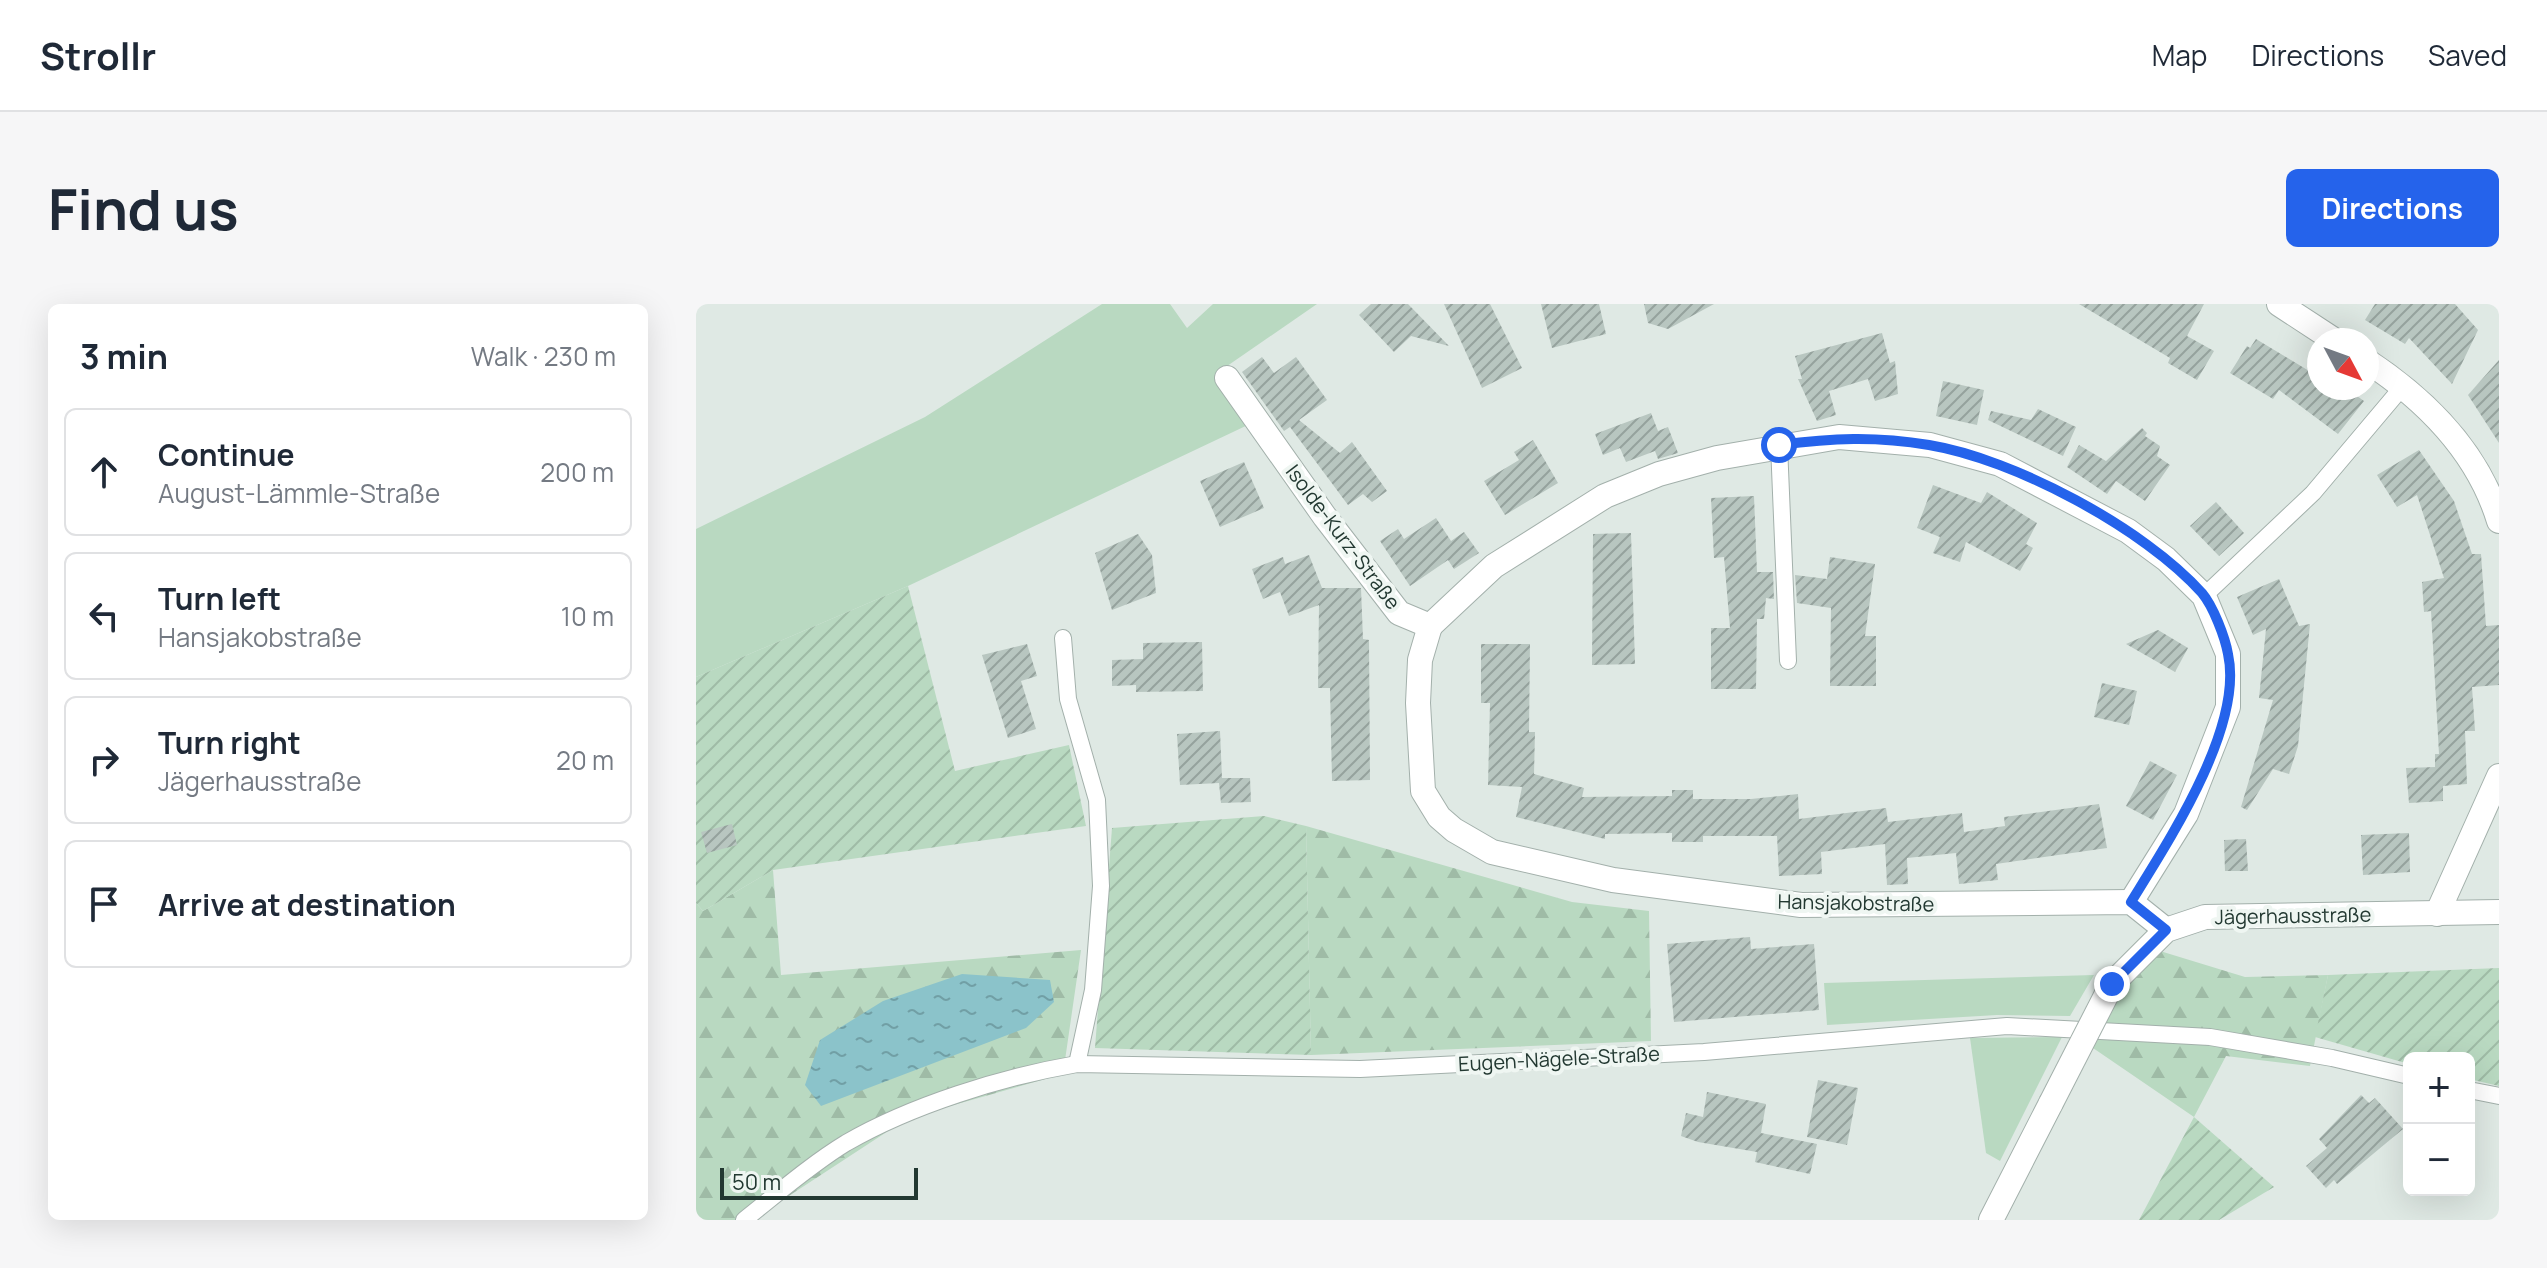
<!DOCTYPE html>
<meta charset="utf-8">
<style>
:root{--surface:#fff;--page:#f6f6f7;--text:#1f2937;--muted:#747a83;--line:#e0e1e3;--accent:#2563eb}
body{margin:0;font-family:Manrope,sans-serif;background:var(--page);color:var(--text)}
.controls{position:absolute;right:24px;bottom:24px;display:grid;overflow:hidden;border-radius:12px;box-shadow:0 8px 32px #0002}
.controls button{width:72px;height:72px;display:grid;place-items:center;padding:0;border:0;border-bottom:2px solid var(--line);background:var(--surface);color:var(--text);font:40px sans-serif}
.compass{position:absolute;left:1611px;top:24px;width:72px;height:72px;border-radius:50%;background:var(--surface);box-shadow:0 8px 32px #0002;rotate:131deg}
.scale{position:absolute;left:24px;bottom:20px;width:198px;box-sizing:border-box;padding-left:8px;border:4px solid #223831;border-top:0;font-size:22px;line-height:28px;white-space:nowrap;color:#223831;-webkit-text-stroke:6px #eff6f2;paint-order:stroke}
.stop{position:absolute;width:24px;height:24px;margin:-18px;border:6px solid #2563eb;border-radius:50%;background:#fff}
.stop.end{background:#2563eb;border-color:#fff;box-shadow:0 2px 8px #0008}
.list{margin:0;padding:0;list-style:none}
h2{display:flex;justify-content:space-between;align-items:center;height:104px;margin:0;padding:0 32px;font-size:34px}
h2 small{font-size:26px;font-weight:400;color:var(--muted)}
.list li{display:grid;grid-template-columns:52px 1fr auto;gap:24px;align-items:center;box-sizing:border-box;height:128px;margin:0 16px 16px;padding:0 16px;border:2px solid var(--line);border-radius:12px}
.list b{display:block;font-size:30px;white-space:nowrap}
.list p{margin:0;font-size:26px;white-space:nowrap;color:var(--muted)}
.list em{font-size:26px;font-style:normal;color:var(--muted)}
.icon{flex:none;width:44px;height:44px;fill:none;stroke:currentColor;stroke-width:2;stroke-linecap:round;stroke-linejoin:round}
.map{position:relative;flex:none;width:1803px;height:916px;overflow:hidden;border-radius:12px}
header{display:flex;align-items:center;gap:48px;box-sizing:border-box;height:112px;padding:0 40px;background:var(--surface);border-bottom:2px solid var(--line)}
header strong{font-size:38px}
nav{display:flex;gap:44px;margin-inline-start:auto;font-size:28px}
.intro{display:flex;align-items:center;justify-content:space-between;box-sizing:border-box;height:192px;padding:0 48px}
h1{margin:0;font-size:56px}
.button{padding:20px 36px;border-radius:12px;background:var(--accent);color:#fff;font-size:28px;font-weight:700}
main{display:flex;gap:48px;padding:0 48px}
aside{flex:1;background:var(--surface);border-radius:12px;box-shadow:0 8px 32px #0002}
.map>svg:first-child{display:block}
</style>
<header>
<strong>Strollr</strong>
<nav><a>Map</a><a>Directions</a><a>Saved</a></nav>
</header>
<div class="intro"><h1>Find us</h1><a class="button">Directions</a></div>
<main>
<aside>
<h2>3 min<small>Walk · 230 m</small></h2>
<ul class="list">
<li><svg class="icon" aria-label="ahead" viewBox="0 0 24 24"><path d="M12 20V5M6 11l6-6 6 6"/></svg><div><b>Continue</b><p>August-Lämmle-Straße</p></div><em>200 m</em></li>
<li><svg class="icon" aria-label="left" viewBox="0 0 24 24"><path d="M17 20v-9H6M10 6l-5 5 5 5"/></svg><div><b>Turn left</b><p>Hansjakobstraße</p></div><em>10 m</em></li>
<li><svg class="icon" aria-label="right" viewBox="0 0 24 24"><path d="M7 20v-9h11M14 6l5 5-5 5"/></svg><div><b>Turn right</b><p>Jägerhausstraße</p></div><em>20 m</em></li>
<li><svg class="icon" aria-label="arrive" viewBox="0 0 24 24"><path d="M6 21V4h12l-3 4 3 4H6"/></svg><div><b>Arrive at destination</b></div></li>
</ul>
</aside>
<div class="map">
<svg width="1803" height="916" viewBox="0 0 1803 916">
<defs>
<pattern id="forest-firs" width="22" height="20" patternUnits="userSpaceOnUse" patternTransform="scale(2)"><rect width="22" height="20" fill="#b9d9c1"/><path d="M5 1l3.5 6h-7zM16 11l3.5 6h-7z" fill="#9fbba6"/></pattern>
<pattern id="garden-furrows" width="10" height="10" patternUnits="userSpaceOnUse" patternTransform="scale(2)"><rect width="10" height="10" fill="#b9d9c1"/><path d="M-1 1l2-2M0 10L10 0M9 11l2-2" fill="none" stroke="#9fbba6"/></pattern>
<pattern id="water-ripples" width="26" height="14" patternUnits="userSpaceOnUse" patternTransform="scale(2)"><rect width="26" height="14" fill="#8bc3ca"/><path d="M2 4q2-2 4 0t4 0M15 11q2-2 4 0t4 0" fill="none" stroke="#719fa5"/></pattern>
<pattern id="building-hatch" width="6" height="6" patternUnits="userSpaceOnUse" patternTransform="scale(2)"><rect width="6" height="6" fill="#b8c6c0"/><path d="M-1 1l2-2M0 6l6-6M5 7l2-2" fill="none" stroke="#95a29d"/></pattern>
</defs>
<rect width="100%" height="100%" fill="#dfe9e4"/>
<g fill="#b9d9c1">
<path d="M406,0H474L491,24L517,0H621L521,69L556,119L212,282L0,373V225L229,113Z"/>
<path d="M1398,671L1374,712L1301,711L1131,721L1128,679Z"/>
<path d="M1366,733L1304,857L1290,849L1274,734Z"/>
</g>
<g fill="url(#forest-firs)">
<path d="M610,522L876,598L953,607L955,737L615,751Z"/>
<path d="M77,566L85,671L385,646L367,770L212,814L56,916H0V599L7,607Z"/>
<path d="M1464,647L1549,673L1632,671L1614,762L1530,752L1498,813L1397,744L1421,691Z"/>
</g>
<g fill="url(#garden-furrows)">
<path d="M212,282L259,467L373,441L390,522L77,566L7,607L0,599V373Z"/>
<path d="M568,512L610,522L615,751L399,744L416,524Z"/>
<path d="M1803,664V782L1773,775V754H1713V760L1619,733L1632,671Z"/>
<path d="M1498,813L1578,883L1523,916H1443Z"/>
</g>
<path fill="url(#water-ripples)" d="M266,670L354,676L358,698L330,724L125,802L109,781L124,736L187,697Z"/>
<g fill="url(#building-hatch)">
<path d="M675,0H712L753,42L715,32L698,48L663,11Z"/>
<path d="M748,0H794L826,64L786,84Z"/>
<path d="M845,0H903L910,30L856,44Z"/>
<path d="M948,0H1018L972,25L952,19Z"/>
<path d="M1383,0H1508L1491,32L1518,47L1501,76L1472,59L1474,54Z"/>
<path d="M1679,0H1759L1782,26L1756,80L1713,34L1709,40L1669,16Z"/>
<path d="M1186,29L1194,59L1199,57L1202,90L1179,97L1172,75L1133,87L1140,111L1121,117L1102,75H1106L1099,52Z"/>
<path d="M1560,35L1623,73V84H1650L1668,97L1642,130L1583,86L1577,95L1534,69L1551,42L1554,44Z"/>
<path d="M566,53L578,69L600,53L631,96L603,116L644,149L656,138L691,187L676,198L667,190L652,201L594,123L588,127L546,68Z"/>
<path d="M1803,56V139L1772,91Z"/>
<path d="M1247,77L1288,86L1281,121L1240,112Z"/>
<path d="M1342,105L1380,123L1367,152L1292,116L1295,107L1335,116Z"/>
<path d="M955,109L962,127L972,123L982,149L962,155L959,147L930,158L924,144L907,151L899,130Z"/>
<path d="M1446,124L1451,129L1449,132L1464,142L1461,152L1474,161L1449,197L1420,177L1411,190L1371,163L1383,141L1410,157Z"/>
<path d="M837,136L862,179L809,211L788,177L823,156L818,148Z"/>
<path d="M1723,146L1758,197L1776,250H1785L1790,322L1803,321V381L1776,383L1779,427H1769L1771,480L1747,482V497L1713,499L1710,464L1739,463V450H1743L1735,307L1728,308L1726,278L1748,274L1721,191L1701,203L1681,171Z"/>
<path d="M548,158L568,204L524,223L504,177Z"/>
<path d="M1237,181L1285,199L1291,188L1341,219L1330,240L1337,244L1324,267L1270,238L1264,258L1237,249L1244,233L1221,224Z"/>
<path d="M1058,192L1061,268H1077L1078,295L1070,294L1068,315H1061L1060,385H1015V324H1034L1028,253L1018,254L1015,194Z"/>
<path d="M1520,198L1548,229L1523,252L1494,222Z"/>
<path d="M740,214L755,237L768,228L783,249L758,265L752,256L714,282L684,237L702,225L708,235Z"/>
<path d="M935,229L939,360L896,361L897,230Z"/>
<path d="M442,230L456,251L460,289L416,306L399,249Z"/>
<path d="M613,251L626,284H665L667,335L673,336L674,476L636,477L634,384H622L623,301L593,312L584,288L567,295L556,265L587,253L589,260Z"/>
<path d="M1134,253L1179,260L1169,332H1180V382H1134L1135,304L1101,299L1099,271L1131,275Z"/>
<path d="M1583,275L1603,322L1614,320L1602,442L1593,470L1577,465L1551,506L1545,503L1577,396L1563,394L1570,325L1557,331L1541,293Z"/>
<path d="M1462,326L1492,344L1479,368L1430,340Z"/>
<path d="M506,338L507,387L440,388V381L416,382V356L447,355V339Z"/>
<path d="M331,340L341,372L325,377L340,425L312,434L286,351Z"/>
<path d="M785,340H834L833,428H839L838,470L888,484L886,493L976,492V486H997V495H1055L1102,490L1103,515L1190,504L1192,518L1266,509L1268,528L1309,522L1308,513L1403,500L1411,544L1300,560L1302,576L1263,580L1260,549L1211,554L1212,580L1191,581L1189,540L1125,548L1126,570L1083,572L1081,532H1007V538H976V529L909,530V535L820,513L826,483L792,481L794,399H785Z"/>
<path d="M1406,379L1441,387L1433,421L1398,413Z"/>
<path d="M524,427L526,474H554L555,498L525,499L523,479L484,481L481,430Z"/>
<path d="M1454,457L1481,471L1457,516L1430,502Z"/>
<path d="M36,520L41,541L11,549L5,528Z"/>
<path d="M1713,529L1714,568L1667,571L1665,531Z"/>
<path d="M1550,535L1552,567H1529L1528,536Z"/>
<path d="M1054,633L1055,645L1118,640L1123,706L978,718L971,640Z"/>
<path d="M1122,776L1162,784L1151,841L1111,833Z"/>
<path d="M1011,788L1070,800L1065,829L1121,840L1114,870L1059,858L1061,848L1002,838L985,832L990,809L1007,813Z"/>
<path d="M1665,791L1673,799L1679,794L1707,825L1641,880L1638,876L1630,884L1610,862L1631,844L1623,835Z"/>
</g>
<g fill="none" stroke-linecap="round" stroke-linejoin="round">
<defs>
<g id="service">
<path d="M1083,141L1092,357"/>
<path d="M1508,292L1617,189L1708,81"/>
<path d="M367,334L372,395L401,496L405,582L397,686L381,760"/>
<path d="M1773,786L1803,792"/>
<path d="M48,916C81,890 114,861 150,839C216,801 306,773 381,760L664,765L1008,748L1311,722L1514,733L1636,754L1713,772"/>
</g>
<g id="minor">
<path d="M1583,0L1638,36"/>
<path d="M1671,57C1730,96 1782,148 1803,217"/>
<path d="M531,74L629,213L703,309L734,322"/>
<path d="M734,322L798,262L909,192L963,170L1021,154L1143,133L1234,141L1304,160L1432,227L1470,255L1508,292L1532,350V403L1490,510L1435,598"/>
<path d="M734,322L724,356L722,399L727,487L743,513L758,526L796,548L917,576L1105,601L1435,598L1470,626"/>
<path d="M1741,610L1803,472"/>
</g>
<g id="tertiary">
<path d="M1416,680L1470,626L1509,613L1803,608"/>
<path d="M1295,916L1355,799"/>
</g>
</defs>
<use href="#service" stroke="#a3b0ab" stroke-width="18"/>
<use href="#minor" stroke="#a3b0ab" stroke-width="26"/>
<use href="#tertiary" stroke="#a3b0ab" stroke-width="26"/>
<use href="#service" stroke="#fff" stroke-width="16"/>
<use href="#minor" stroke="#fff" stroke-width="24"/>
<use href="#tertiary" stroke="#fff" stroke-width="24"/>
<defs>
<path id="tertiary-bridge" d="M1355,799L1416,680"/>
</defs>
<use href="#tertiary-bridge" stroke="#a3b0ab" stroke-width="26" stroke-linecap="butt"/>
<use href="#tertiary-bridge" stroke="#fff" stroke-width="24"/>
</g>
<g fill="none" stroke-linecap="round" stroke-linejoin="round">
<path stroke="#2563eb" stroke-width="10" d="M1083,141C1136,134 1179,132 1233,141C1318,155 1448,224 1506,289C1517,302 1529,333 1532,350C1548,423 1472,538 1435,598L1470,626L1416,680"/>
</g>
<g text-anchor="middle" stroke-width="8" stroke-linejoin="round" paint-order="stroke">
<g font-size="20" fill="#223831" stroke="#eff6f2">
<text transform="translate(647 233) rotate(53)" y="7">Isolde-Kurz-Straße</text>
<text transform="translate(1160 599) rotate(1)" y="7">Hansjakobstraße</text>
<text transform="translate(1597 612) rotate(-1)" y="7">Jägerhausstraße</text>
<text transform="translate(863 755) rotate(-3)" y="7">Eugen-Nägele-Straße</text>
</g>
</g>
</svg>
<div class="controls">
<button>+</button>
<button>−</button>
</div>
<svg class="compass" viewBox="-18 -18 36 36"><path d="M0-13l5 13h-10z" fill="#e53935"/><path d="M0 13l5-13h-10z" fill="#747a83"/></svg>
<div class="scale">50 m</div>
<div class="stop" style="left:1083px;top:141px"></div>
<div class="stop end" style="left:1416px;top:680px"></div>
</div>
</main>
